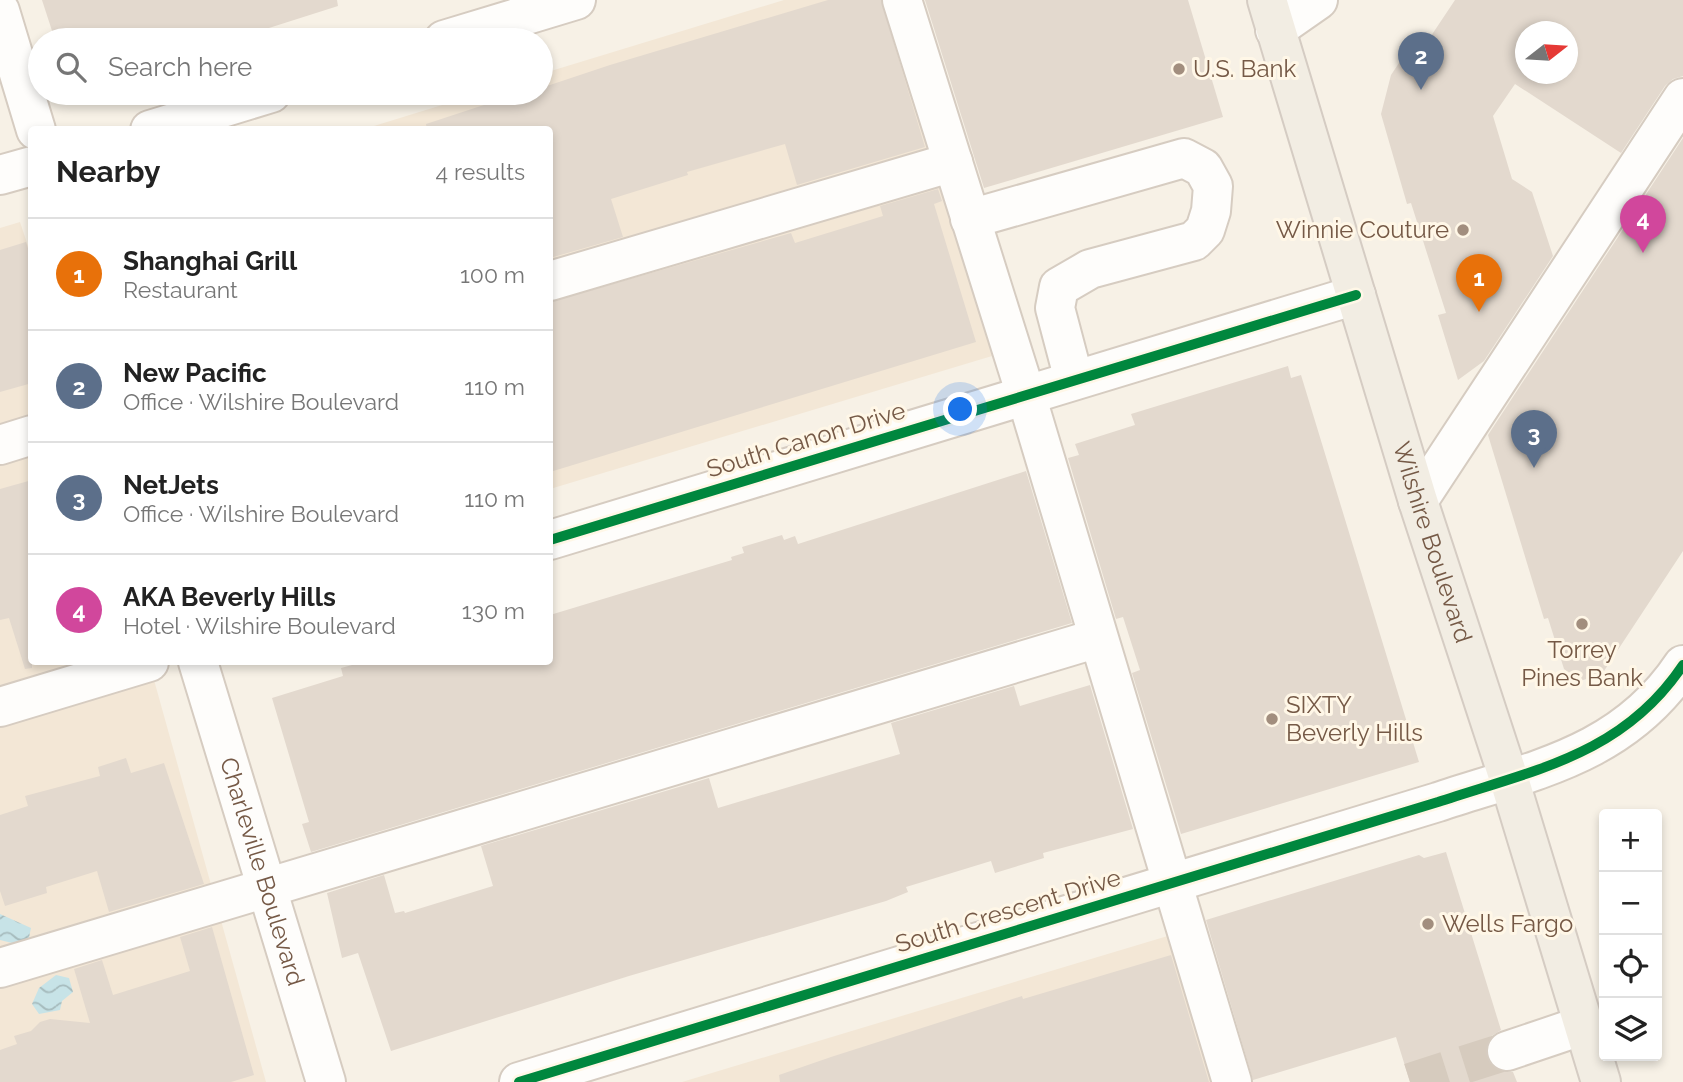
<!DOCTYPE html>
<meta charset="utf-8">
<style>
:root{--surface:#fff;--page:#f6f6f6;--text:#222;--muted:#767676;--line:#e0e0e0;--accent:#a28e7e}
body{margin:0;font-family:Raleway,sans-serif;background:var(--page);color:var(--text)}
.controls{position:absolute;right:21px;bottom:21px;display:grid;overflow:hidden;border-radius:7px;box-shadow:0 4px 10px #0003}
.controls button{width:63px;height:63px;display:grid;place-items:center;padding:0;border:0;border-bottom:2px solid var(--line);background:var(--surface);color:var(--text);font:35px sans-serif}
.compass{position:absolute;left:1515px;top:21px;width:63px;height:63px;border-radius:50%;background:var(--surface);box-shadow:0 4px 10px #0003;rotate:73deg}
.you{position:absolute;left:961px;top:410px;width:24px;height:24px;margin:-18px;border:5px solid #fff;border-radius:50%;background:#1a73e8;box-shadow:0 0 0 10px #1a73e833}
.badge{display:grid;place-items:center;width:46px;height:46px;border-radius:50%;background:var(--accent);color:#fff;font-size:23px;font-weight:700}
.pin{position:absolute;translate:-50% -58px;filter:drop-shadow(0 2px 4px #0008)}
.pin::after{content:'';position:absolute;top:37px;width:24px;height:21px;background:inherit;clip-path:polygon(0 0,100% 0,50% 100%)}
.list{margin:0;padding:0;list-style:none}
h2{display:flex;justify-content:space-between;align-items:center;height:91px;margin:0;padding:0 28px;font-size:30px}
h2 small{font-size:23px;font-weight:400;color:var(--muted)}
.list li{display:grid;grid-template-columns:46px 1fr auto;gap:21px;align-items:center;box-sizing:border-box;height:112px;padding:0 28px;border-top:2px solid var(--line)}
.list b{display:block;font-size:26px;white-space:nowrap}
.list p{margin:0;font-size:23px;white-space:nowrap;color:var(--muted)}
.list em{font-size:23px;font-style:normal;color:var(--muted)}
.icon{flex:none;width:38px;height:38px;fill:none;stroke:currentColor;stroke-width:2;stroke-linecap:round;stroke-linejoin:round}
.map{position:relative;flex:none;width:1683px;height:1082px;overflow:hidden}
.search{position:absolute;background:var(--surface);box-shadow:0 4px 10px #0003;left:28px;top:28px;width:525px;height:77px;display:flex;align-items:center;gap:18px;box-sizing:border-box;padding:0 24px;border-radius:38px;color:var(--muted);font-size:26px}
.panel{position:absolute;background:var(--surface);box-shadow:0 4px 10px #0003;left:28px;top:126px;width:525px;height:539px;border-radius:7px}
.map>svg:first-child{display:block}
</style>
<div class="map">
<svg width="1683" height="1082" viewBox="0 0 1683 1082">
<defs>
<pattern id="water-waves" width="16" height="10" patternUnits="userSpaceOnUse" patternTransform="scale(1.75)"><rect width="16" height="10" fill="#c7e3e7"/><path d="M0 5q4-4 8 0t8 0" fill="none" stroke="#a6bbbd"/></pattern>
</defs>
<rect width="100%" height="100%" fill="#f7f1e6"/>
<g fill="#f3e7d6">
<path d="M784,0H898L1002,353L550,489V130H361L481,93H541V74Z"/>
<path d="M20,222L32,258V662H149L266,1082H0V228Z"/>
<path d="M1181,932L1226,1082H682Z"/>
</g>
<g fill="url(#water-waves)">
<path d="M0,914L31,928L28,942L24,946L0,940Z"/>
<path d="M56,975L69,978L73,992L62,1001L60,1010L39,1014L32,1004L39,988Z"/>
</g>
<g fill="#e3d9ce" fill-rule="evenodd">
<path d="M42,0H337L338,6L231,40H55Z"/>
<path d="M828,0H881L925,147L797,185L785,144L687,172L688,175L611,199L623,237L550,258V130H427L426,124L490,103L525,93H541V88L610,65Z"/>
<path d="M925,0H1188L1223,117L984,188Z"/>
<path d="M1455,0H1683V76L1673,79L1665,86L1621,153L1515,84L1493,116L1512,179L1532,192L1553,256L1484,361L1458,380L1438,315L1446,313L1411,203L1407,204L1381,114L1391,75L1419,33L1429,39ZM1525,32H1567V74H1525Z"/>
<path d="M1683,138V551L1602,674L1580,681L1564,669L1548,618L1544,619L1488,435Z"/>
<path d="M938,189L942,201L934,204L976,342L550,472V302L791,233L795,243L883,216L880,206Z"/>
<path d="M26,242L32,261V383L0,392V250Z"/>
<path d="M1288,366L1291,378L1301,375L1419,762L1181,834L1132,673L1140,670L1123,617L1116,619L1068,458L1079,455L1075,444L1135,425L1131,414Z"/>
<path d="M1026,471L1072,623L311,852L302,824L309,822L272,698L343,676L341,668L363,662H550V615L732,560L731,557L744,553L742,547L782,535L784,540L795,536L798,544Z"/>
<path d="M32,480V668L25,669L9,618L0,620V489Z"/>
<path d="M1090,685L1133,829L1043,853L1044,858L995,873L991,861L906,887L908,892L886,901L629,976L391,1051L358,953L342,958L327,893L384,875L395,913L404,911L405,913L493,886L481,846L709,778L718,808L900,754L891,723L1014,686L1020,706Z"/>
<path d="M126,758L131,773L164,763L204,884L109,912L97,871L46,887L47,893L5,906L0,891V815L28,806L25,796L100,776L98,767Z"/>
<path d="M1446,852L1501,1030L1490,1037L1486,1046V1057L1493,1068L1502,1072H1513L1517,1082H1410L1396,1037L1253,1080L1206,920L1419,855L1424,858Z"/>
<path d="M212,927L254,1075L231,1082H0V1050L17,1044L14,1036L31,1031L40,1022L50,1019L90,1023L74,969L102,960L113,995L190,971L180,937Z"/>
<path d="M1171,955L1209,1082H780L779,1075L831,1057L1022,996L1023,999Z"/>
</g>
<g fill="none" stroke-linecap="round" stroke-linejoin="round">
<path stroke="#d6cbbe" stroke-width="38" stroke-dasharray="38 19" stroke-linecap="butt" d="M1410,1082L1507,1051"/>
<defs>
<g id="minor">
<path d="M902,0L1026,395L1232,1082"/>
<path d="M0,11L36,130"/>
<path d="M1275,30L1318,0"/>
<path d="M444,40L576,0"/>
<path d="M150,130L271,93"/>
<path d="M0,175L32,166"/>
<path d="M970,219L1184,158L1203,168L1213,186L1211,211L1205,230L1194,241L1090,269L1059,287L1055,308L1074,380"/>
<path d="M550,281L953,162"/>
<path d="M0,445L32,435"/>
<path d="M1418,501L1683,98"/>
<path d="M550,540L1356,295"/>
<path id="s1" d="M198,662L326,1082"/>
<path d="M0,707L149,662"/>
<path d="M0,968L1098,638"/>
<path d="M1507,1051L1584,1025"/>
<path d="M519,1082L1438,802C1534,770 1623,755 1683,665"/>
</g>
<g id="major">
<path id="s2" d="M1267,0L1418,501L1509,779L1601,1082"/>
</g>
</defs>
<use href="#minor" stroke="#d6ccc1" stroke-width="42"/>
<use href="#major" stroke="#d5ccc3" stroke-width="42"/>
<use href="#minor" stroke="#fefdfb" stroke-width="38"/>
<use href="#major" stroke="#f2ede3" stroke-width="38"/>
<defs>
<g id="cycleway">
<path d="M550,540L1356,295"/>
<path d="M519,1082L1438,802C1534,770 1623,755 1683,665"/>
</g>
</defs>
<use href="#cycleway" stroke="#fff7e7" stroke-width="15"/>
<use href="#cycleway" stroke="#00873e" stroke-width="10"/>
</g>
<g fill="#a28e7e" stroke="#fff7e7" stroke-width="2.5">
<circle cx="1179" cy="69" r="7"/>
<circle cx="1463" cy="230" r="7"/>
<circle cx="1582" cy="624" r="7"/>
<circle cx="1272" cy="719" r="7"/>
<circle cx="1428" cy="924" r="7"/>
</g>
<g text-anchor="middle" stroke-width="6" stroke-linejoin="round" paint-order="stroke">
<g font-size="24" fill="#755946" stroke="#fff7e7" text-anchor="start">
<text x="1193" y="77">U.S. Bank</text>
<text x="1449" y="238" text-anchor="end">Winnie Couture</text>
<text x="1582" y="658" text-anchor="middle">Torrey<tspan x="1582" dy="28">Pines Bank</tspan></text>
<text x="1286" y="713">SIXTY<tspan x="1286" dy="28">Beverly Hills</tspan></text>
<text x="1442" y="932">Wells Fargo</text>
</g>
<g font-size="24" fill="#755946" stroke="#fff7e7">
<text transform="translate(806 440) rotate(-17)" y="8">South Canon Drive</text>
<text dy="8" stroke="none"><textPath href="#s2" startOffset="567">Wilshire Boulevard</textPath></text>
<text dy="8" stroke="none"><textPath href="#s1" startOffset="219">Charleville Boulevard</textPath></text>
<text transform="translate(1008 911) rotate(-17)" y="8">South Crescent Drive</text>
</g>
</g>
</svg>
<div class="controls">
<button>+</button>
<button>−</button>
<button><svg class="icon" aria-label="locate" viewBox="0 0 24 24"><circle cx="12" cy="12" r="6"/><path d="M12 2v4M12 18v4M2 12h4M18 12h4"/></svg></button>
<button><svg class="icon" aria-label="layers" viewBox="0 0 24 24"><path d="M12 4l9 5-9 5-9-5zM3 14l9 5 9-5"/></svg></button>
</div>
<svg class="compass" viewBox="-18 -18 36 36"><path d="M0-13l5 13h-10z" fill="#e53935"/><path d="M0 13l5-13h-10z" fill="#767676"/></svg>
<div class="you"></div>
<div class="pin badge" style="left:1479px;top:312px;background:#e8710a">1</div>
<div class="pin badge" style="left:1421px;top:90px;background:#5c6f8a">2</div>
<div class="pin badge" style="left:1534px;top:468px;background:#5c6f8a">3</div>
<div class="pin badge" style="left:1643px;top:253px;background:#d1479c">4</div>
<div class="search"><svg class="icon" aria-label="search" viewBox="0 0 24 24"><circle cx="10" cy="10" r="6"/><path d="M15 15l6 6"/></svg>Search here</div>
<section class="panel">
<h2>Nearby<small>4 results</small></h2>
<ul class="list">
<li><span class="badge" style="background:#e8710a">1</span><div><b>Shanghai Grill</b><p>Restaurant</p></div><em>100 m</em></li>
<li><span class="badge" style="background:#5c6f8a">2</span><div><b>New Pacific</b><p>Office · Wilshire Boulevard</p></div><em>110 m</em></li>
<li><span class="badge" style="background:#5c6f8a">3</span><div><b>NetJets</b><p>Office · Wilshire Boulevard</p></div><em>110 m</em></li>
<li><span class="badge" style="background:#d1479c">4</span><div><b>AKA Beverly Hills</b><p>Hotel · Wilshire Boulevard</p></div><em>130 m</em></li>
</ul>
</section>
</div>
